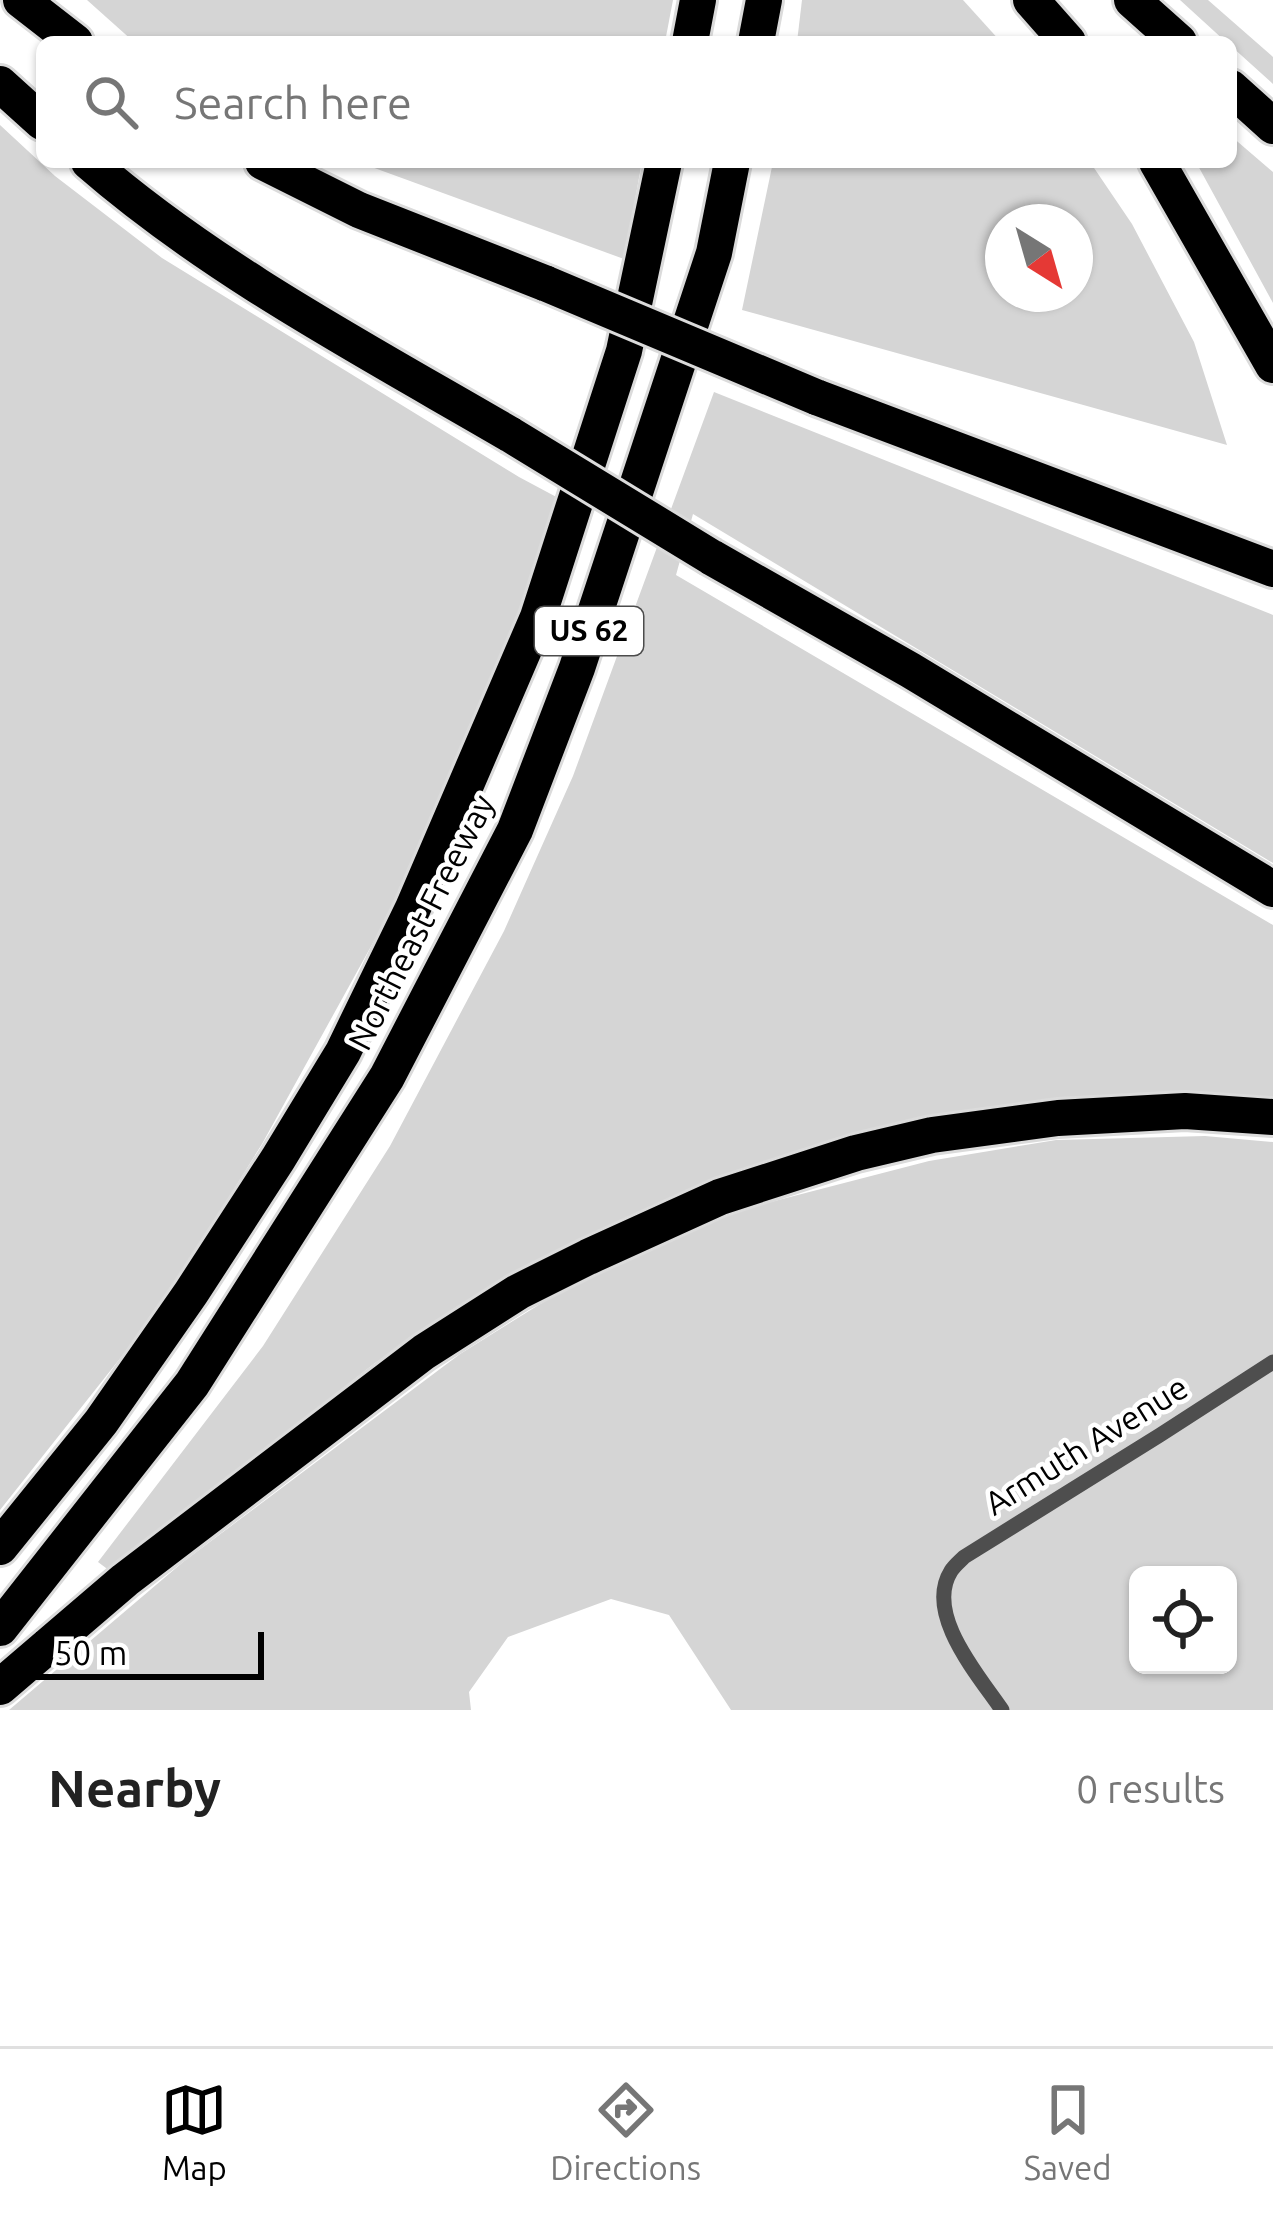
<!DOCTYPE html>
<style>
:root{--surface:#fff;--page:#f6f6f6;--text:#222;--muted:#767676;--line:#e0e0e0;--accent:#000}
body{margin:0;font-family:Ubuntu,sans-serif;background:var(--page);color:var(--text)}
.controls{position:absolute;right:36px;bottom:36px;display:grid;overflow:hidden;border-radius:18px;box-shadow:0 3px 9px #0004}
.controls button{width:108px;height:108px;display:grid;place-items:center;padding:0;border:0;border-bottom:3px solid var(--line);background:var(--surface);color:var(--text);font:60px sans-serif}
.compass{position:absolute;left:985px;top:204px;width:108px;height:108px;border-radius:50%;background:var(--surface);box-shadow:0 3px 9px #0004;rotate:143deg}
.scale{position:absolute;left:36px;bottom:30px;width:228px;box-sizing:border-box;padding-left:12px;border:6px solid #000;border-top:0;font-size:33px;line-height:42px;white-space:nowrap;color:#000;-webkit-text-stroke:9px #fff;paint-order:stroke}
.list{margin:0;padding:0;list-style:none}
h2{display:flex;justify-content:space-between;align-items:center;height:156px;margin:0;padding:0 48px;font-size:51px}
h2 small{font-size:39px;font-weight:400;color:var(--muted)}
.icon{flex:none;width:66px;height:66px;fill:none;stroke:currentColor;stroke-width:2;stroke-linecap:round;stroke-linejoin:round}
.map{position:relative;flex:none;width:1273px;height:1710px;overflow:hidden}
.search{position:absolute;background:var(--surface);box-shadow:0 3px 9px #0004;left:36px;right:36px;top:36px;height:132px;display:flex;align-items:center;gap:30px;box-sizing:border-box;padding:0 42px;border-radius:18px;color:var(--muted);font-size:45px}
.sheet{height:336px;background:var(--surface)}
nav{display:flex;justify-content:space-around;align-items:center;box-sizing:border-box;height:168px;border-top:3px solid var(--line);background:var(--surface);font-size:33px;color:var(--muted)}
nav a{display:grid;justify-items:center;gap:6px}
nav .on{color:var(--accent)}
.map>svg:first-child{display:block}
</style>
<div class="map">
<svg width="1273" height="1710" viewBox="0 0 1273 1710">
<rect width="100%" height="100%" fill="#fff"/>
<g fill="#d5d5d5" fill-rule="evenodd">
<path d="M87,0H673L665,42H134Z"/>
<path d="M802,0H963L1001,42H797Z"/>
<path d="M1180,0H1208L1273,57V84L1231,46V42H1226Z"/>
<path d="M0,125L55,176L162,258L519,477L562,500L507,648L417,863L262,1144L160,1308L0,1510Z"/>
<path d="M1231,136L1273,172V303L1196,162H1231Z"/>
<path d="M358,162H642L624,259Z"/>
<path d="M773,162H1090L1132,224L1194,342L1227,445L742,310ZM1003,222H1075V294H1003Z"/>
<path d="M714,392L1273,615V863L693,514L676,575L1273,925V1103L1174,1098L949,1113L770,1162L535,1263L375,1363L110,1571L98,1562L263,1346L390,1146L504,931L573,776Z"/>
<path d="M1205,1136L1273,1142V1710H731L669,1615L611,1599L508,1637L469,1692L471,1710H9L183,1562L460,1354L566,1288L740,1210L929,1161L1056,1140ZM1138,1575H1228V1665H1138Z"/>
</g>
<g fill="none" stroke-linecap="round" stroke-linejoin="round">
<defs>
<g id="highway">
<path d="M21,0L75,42"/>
<path d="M1031,0L1068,42"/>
<path d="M1132,0L1179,42"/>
<path d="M690,42L698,0"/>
<path d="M756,42L764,0"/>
<path d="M0,84L42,122"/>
<path d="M1231,88L1273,126"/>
<path d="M89,162C213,270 369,352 511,435"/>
<path d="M263,162L359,210L547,284"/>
<path d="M1157,162L1273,365"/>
<path d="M816,397L1273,569"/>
<path d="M711,557L910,670L1273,889"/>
<path d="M0,1547L101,1422L191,1293L278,1159L343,1052L413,908L538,617L624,351L664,162"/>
<path d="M0,1628L192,1384L387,1077L515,830L577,668L714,253L732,162"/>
<path d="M0,1687L125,1580L424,1352L518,1292L588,1257L720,1197L856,1153L932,1135L1058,1118L1185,1111L1273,1117"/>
</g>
</defs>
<use href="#highway" stroke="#dbdbdb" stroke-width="42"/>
<path stroke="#4e4e4e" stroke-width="15" d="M1002,1710C979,1676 924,1614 951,1571C954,1566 959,1562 964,1557L1160,1435L1273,1362"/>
<use href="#highway" stroke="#000" stroke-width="36"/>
<defs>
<g id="highway-bridge">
<path d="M547,284L816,397"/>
<path d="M511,435L711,557"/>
</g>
</defs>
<use href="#highway-bridge" stroke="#dbdbdb" stroke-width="42" stroke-linecap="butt"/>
<use href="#highway-bridge" stroke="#000" stroke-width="36"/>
</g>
<g text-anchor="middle" stroke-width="9" stroke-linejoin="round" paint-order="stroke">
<rect fill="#fff" stroke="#4c4c4c" stroke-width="3" x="535" y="607" width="108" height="48" rx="9"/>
<g font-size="30" font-weight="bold" fill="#000">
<text x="589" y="641">US 62</text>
</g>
<g font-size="33" fill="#000" stroke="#fff">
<text transform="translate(421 922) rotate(-63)" y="12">Northeast Freeway</text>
<text transform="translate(1086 1445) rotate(-32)" y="12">Armuth Avenue</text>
</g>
</g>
</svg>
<div class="controls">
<button><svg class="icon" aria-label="locate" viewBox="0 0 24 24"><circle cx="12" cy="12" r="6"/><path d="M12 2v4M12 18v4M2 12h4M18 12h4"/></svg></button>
</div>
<svg class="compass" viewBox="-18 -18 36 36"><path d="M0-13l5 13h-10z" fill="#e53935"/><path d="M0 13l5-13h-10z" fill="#767676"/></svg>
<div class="scale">50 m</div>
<div class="search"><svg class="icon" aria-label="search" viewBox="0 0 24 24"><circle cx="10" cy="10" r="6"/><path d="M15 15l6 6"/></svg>Search here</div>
</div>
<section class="sheet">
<h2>Nearby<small>0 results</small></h2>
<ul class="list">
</ul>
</section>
<nav>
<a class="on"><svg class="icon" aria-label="map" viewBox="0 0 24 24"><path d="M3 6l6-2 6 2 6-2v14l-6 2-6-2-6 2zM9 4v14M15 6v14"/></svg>Map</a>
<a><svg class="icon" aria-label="directions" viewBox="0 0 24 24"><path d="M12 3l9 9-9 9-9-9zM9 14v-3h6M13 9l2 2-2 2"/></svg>Directions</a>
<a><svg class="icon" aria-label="saved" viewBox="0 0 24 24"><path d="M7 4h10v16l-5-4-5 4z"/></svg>Saved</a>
</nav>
